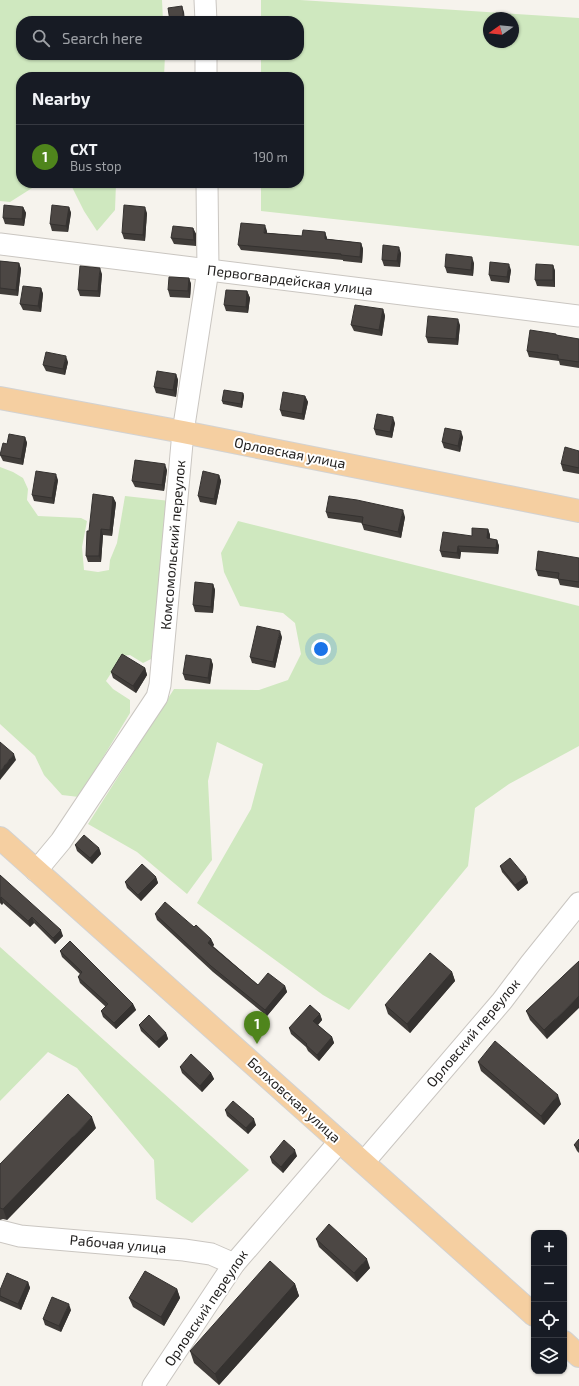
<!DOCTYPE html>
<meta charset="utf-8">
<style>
:root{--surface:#171b24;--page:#20242c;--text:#f1f3f6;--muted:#9ea1a6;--line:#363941;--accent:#4f851c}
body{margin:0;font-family:"Exo 2",sans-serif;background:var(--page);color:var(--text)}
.controls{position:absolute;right:12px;bottom:12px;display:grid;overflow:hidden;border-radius:8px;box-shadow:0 1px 3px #0004}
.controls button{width:36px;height:36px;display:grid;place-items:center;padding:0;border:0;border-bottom:1px solid var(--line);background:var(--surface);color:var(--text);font:20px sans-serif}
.compass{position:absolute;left:483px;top:12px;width:36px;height:36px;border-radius:50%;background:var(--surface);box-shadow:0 1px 3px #0004;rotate:255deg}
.you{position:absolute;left:321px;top:649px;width:14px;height:14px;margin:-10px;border:3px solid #fff;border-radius:50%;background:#1a73e8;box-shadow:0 0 0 6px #1a73e833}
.badge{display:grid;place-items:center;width:26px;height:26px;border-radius:50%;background:var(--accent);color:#fff;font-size:13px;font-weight:700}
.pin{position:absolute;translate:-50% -33px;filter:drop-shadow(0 1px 2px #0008)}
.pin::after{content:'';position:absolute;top:21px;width:14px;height:12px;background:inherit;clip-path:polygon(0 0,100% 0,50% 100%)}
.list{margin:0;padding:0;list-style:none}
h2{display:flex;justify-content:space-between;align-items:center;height:52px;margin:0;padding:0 16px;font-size:17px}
h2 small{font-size:13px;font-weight:400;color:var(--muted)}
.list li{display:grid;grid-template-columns:26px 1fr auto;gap:12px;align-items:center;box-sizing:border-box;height:64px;padding:0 16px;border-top:1px solid var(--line)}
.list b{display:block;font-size:15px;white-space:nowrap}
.list p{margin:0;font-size:13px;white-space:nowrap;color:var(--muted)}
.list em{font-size:13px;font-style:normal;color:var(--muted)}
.icon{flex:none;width:22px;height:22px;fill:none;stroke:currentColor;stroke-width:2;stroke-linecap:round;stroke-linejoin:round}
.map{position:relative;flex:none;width:579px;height:1386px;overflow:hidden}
.search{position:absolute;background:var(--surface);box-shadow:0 1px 3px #0004;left:16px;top:16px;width:288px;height:44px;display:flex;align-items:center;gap:10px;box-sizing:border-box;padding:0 14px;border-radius:16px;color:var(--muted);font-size:15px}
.panel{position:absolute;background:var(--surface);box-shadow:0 1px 3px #0004;left:16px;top:72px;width:288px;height:116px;border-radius:16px}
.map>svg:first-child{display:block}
</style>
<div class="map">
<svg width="579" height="1386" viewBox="0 0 579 1386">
<rect width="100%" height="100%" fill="#f6f3ed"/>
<g fill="#cfe8bf" fill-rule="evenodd">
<path d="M0,0H162L163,21H21V55H165L164,77H21V183H116L115,210L97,231L84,211L72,187L40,183L10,202L0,201Z"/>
<path d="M261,0H300L579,18V246L261,211V183H299V77H261V55H299V21H261ZM489,18H513V42H489Z"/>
<path d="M0,467L13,472L23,478L28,489L27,500L38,516L81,518L87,521L82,547L84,570L98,572L109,570L110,560L117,543L125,496L170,501L151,659L143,663L130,655L122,656L106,681L113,689L130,700V713L79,797L62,795L44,775L35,756L0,724Z"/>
<path d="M238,521L579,606V746L509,784L475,808L468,866L349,1010L323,995L197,903L251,809L263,764L217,742L208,781L212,860L187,894L137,852L88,824L174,689L259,690L288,680L301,654L295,623L283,613L240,606L224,572L221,553Z"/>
<path d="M0,947L249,1170L192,1223L156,1199L154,1160L77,1068L48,1052L0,1101Z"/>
</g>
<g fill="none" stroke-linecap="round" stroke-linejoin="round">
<defs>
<g id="minor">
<path d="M205,0L206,21"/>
<path d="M206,55V77"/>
<path d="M0,244L579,316"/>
<path d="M36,871L61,841L157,697L160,685L183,432L208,270L207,183"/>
<path d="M364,1162L502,1001L530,964L579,903"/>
<path d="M0,1231L20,1236L184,1250L211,1254L234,1264"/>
<path d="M153,1386L234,1264L340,1141"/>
</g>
<g id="major">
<path d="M0,398L183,432L579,511"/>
<path d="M0,838L534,1315"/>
<path d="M564,1342L579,1356"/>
</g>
</defs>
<use href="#minor" stroke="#cac6c1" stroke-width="23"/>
<use href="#major" stroke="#d2d2d2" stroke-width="24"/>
<use href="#minor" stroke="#fff" stroke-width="21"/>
<use href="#major" stroke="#f5cfa1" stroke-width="22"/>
</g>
<g fill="#413d3a">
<path d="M23,207L26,213L24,226L5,224L3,218Z"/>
<path d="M69,207L71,213L68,232L52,231L50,224Z"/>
<path d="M147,213L145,241L124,239L122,233Z"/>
<path d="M193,228L196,234V246L174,244L171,238Z"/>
<path d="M267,231V233L302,236L325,232L327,239L361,243L363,249L362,263L343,261V260L241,250L238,245Z"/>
<path d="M401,253L400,267L384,266L382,260Z"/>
<path d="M0,261L19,263L21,269L18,296L0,294Z"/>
<path d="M474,263L473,276L447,273L445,267Z"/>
<path d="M553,265L555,271V287L537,286L535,280Z"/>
<path d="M511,270L509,283L491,281L489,275Z"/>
<path d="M102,274L100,297L80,296L78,290Z"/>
<path d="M189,278L191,284L190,298L170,297L168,290Z"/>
<path d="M41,288L43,294L41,312L23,310L20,304Z"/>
<path d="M247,291L250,298L248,313L226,311L224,305Z"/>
<path d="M383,309L385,316L382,336L354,331L351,325Z"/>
<path d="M460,325L458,345L428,343L426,337Z"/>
<path d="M557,336L579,339V368L560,365L559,361L529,357L527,351Z"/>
<path d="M68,362L65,375L46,371L43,365Z"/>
<path d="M176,374L178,380L176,397L156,393L154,387Z"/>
<path d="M243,393L244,396L242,408L223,404L222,401Z"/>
<path d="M305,396L308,402L304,420L282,416L280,410Z"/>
<path d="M395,423L392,438L376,435L374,429Z"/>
<path d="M25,437L27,443L23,465L3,461L0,455L7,444Z"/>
<path d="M463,437L460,452L444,448L442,442Z"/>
<path d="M579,451V474L563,471L561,464Z"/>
<path d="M167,470L164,491L135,487L132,481Z"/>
<path d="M219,475L221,481L216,505L200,502L198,496Z"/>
<path d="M58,480L54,504L34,501L32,495Z"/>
<path d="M113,497L116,503L112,536L103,535L101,562H88L86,556L89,531Z"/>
<path d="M326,512L405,517L401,538L364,530L362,524V523L328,518Z"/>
<path d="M488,529L490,535V539L497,540L499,546L498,554L461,552L460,559L442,557L440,551Z"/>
<path d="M579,558V588L560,585L558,579L538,576L536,570Z"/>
<path d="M213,584L215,590L213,613L195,612L193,605Z"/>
<path d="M282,637L275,668L252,663L250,657Z"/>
<path d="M211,659L213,665L210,684L185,680L183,674Z"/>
<path d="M145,668L147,675L136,693L113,678L111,672Z"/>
<path d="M75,845L99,848L101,854L92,864L77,851Z"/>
<path d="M500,866L526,877L528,883L518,891L502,872Z"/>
<path d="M0,875L63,936L55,944L34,923L30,927L3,903L2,905L0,903Z"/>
<path d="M156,877L158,883L141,901L127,888L125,882Z"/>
<path d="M155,914L194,927L211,939L214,945L213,946L258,985L285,986L287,992L267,1016L213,972L157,920Z"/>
<path d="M60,951L133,1004L136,1010L116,1029L103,1017L101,1011L106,1007L80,983L78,977L80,974L62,957Z"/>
<path d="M579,961L547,1039L530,1020L526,1011Z"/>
<path d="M452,972L455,981L410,1033L388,1014L385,1005Z"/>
<path d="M320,1014L322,1020L318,1025L332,1037L334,1043L319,1061L308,1051L306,1047L291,1034L289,1028Z"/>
<path d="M139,1025L166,1033L168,1039L159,1048L141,1031Z"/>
<path d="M478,1062L561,1104L544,1125L481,1071Z"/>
<path d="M180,1067L211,1073L214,1079L202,1092L182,1073Z"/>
<path d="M225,1110L256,1125L248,1134L227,1116Z"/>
<path d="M96,1128L7,1220L3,1219L0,1220V1164Z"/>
<path d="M579,1139V1153L577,1151L574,1145Z"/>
<path d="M297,1156L283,1173L272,1163L270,1157Z"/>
<path d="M316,1239L370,1268L357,1282L319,1247Z"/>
<path d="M28,1282L30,1288L21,1310L0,1301V1290Z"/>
<path d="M295,1284L299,1296L219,1385L194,1363L190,1351Z"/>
<path d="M177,1289L180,1298L164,1326L133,1307L129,1298Z"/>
<path d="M71,1310L61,1332L45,1325L43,1319Z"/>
</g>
<g fill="#353230">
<path d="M182,6L184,12L185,21H184Z"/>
<path d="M23,207L26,213L24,226L22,219Z"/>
<path d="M69,207L71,213L68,232L66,226Z"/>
<path d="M145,207L147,213L145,241L143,235Z"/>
<path d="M265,225L267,231L266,239L264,233Z"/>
<path d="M193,228L196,234V246L194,240Z"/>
<path d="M325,232L327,238V245L325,239Z"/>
<path d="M361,243L363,249L362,263L360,257Z"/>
<path d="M399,247L401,253L400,267L397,261Z"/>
<path d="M472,257L474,263L473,276L471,270Z"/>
<path d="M19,263L21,269L18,296L16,290Z"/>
<path d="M509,264L511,270L509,283L507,277Z"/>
<path d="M553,265L555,271V287L553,280Z"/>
<path d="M100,268L102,274L100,297L98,291Z"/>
<path d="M189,278L191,284L190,298L188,291Z"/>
<path d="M41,288L43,294L41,312L38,306Z"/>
<path d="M247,291L250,298L248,313L246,307Z"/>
<path d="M383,309L385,316L382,336L379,330Z"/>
<path d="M458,319L460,325L458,345L456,339Z"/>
<path d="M66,356L68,362L65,375L63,369Z"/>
<path d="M176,374L178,380L176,397L173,390Z"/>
<path d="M243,393L244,396L242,408L241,404Z"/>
<path d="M305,396L308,402L304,420L302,414Z"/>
<path d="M393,417L395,423L392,438L390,432Z"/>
<path d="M461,431L463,437L460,452L458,446Z"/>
<path d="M25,437L27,443L23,465L21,459Z"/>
<path d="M165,464L167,470L164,491L162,485Z"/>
<path d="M56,474L58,480L54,504L52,498Z"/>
<path d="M219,475L221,481L216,505L214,499Z"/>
<path d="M113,497L116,503L112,536L110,530Z"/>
<path d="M403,510L405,517L401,538L398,532Z"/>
<path d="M101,529L103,535L101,562L99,556Z"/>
<path d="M488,529L490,535L489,544L487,538Z"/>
<path d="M497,540L499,546L498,554L496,548Z"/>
<path d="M458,546L461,552L460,559L457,553Z"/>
<path d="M213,584L215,590L213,613L211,607Z"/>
<path d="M280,631L282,637L275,668L273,662Z"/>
<path d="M211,659L213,665L210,684L208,678Z"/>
<path d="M145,668L147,675L136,693L133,686Z"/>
<path d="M14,754L16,760L0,780V771Z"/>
<path d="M99,848L101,854L92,864L90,858Z"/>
<path d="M156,877L158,883L141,901L138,895Z"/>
<path d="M526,877L528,883L518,891L515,885Z"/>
<path d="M1,897L3,903L2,905L0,900V899Z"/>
<path d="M32,917L34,923L30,927L28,921Z"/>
<path d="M61,930L63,936L55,944L53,938Z"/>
<path d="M211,939L214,945L210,949L208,943Z"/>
<path d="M452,972L455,981L410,1033L407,1024Z"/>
<path d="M285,986L287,992L267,1016L265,1010Z"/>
<path d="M579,996V1008L547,1039L544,1030Z"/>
<path d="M133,1004L136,1010L116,1029L114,1023Z"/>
<path d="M320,1014L322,1020L316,1027L313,1021Z"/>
<path d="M166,1033L168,1039L159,1048L156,1042Z"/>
<path d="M332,1037L334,1043L319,1061L317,1055Z"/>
<path d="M211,1073L214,1079L202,1092L200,1086Z"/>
<path d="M558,1095L561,1104L544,1125L541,1116Z"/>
<path d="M92,1117L96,1128L7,1220L3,1209Z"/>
<path d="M254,1119L256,1125L248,1134L246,1128Z"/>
<path d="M295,1150L297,1156L283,1173L281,1167Z"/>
<path d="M367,1259L370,1268L357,1282L354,1273Z"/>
<path d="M28,1282L30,1288L21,1310L18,1304Z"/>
<path d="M295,1284L299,1296L219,1385L215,1374Z"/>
<path d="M177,1289L180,1298L164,1326L161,1317Z"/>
<path d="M69,1304L71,1310L61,1332L59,1326Z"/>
</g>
<g fill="#4c4744" stroke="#353230">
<path d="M182,6L184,21H170L168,8Z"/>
<path d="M4,205L23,207L22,219L3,218Z"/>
<path d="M52,205L69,207L66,226L50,224Z"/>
<path d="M124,205L145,207L143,235L122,233Z"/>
<path d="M241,223L265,225L264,233L302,236L303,230L325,232V239L361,243L360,257L341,255V254L238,245Z"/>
<path d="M173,226L193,228L194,240L171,238Z"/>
<path d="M383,245L399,247L397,261L382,260Z"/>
<path d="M446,254L472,257L471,270L445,267Z"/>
<path d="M0,261L19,263L16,290L0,288Z"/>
<path d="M490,262L509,264L507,277L489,275Z"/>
<path d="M536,264L553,265V280H535Z"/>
<path d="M80,266L100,268L98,291L78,290Z"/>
<path d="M169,277L189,278L188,291L168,290Z"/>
<path d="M23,286L41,288L38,306L20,304Z"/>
<path d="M226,290L247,291L246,307L224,305Z"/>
<path d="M355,305L383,309L379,330L351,325Z"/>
<path d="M428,316L458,319L456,339L426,337Z"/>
<path d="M530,330L556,334V335L579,339V362L558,359V355L527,351Z"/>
<path d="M46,352L66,356L63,369L43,365Z"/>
<path d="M157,371L176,374L173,390L154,387Z"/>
<path d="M224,390L243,393L241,404L222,401Z"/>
<path d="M283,392L305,396L302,414L280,410Z"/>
<path d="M377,414L393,417L390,432L374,429Z"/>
<path d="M445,428L461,431L458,446L442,442Z"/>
<path d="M9,434L25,437L21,459L0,455L3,443L7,444Z"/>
<path d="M565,447L579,451V468L561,464Z"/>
<path d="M135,460L165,464L162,485L132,481Z"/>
<path d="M36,471L56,474L52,498L32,495Z"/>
<path d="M203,471L219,475L214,499L198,496Z"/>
<path d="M93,494L113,497L110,530L101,529L99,556H86L87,531H89Z"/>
<path d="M329,496L357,500L403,510L398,532L362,524L363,517L326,512Z"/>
<path d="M472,528L488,529L487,538L497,540L496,548L458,546L457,553L440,551L443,532L472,536Z"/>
<path d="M538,551L579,558V582L558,579L559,573L536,570Z"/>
<path d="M195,582L213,584L211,607L193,605Z"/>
<path d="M257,626L280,631L273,662L250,657Z"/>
<path d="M122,654L145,668L133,686L111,672Z"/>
<path d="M186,655L211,659L208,678L183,674Z"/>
<path d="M0,742L14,754L0,771Z"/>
<path d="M84,835L99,848L90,858L75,845Z"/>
<path d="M510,858L526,877L515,885L500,866Z"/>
<path d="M142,864L156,877L138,895L125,882Z"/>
<path d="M0,875L61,930L53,938L32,917L28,921L1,897L0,899Z"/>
<path d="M165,902L194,927L196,925L211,939L208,943L258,985L268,973L285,986L265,1010L211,966L155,914Z"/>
<path d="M70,941L133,1004L114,1023L101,1011L108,1004L78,977L82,972L60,951Z"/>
<path d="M430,953L452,972L407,1024L385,1005Z"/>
<path d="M579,961V996L544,1030L526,1011Z"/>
<path d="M310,1005L320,1014L313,1021L332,1037L317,1055L306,1045L307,1044L289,1028Z"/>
<path d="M149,1015L166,1033L156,1042L139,1025Z"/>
<path d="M495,1041L558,1095L541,1116L478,1062Z"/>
<path d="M191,1054L211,1073L200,1086L180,1067Z"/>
<path d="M68,1094L92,1117L3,1209L0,1208V1164Z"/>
<path d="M233,1101L254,1119L246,1128L225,1110Z"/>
<path d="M579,1139V1149L574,1145Z"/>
<path d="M284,1140L295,1150L281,1167L270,1157Z"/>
<path d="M329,1224L367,1259L354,1273L316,1239Z"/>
<path d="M270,1261L295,1284L215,1374L190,1351Z"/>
<path d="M145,1271L177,1289L161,1317L129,1298Z"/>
<path d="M7,1273L28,1282L18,1304L0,1296V1290Z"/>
<path d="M52,1297L69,1304L59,1326L43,1319Z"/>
</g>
<g text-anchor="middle" stroke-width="4" stroke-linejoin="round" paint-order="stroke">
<g font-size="14" fill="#1f1d1c" stroke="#fff">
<text transform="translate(290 280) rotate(7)" y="5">Первогвардейская улица</text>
<text transform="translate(290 453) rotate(11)" y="5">Орловская улица</text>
<text transform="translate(173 545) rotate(-85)" y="5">Комсомольский переулок</text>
<text transform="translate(473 1033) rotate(-50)" y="5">Орловский переулок</text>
<text transform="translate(294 1100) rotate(42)" y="5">Болховская улица</text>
<text transform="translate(118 1244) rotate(5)" y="5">Рабочая улица</text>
<text transform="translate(206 1308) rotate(-56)" y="5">Орловский переулок</text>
</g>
</g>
</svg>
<div class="controls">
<button>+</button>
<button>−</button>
<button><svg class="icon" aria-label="locate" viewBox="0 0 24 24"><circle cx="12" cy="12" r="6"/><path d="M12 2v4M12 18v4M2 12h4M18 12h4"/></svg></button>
<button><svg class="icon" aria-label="layers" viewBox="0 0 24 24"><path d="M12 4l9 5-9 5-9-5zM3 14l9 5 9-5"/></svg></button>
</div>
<svg class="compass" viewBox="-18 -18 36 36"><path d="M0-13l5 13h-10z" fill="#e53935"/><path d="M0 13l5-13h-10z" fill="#9ea1a6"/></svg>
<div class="you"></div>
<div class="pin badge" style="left:257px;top:1044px">1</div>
<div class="search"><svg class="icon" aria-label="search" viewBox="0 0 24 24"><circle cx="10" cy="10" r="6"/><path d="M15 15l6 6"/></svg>Search here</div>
<section class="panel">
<h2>Nearby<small></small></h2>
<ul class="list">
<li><span class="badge">1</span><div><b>СХТ</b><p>Bus stop</p></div><em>190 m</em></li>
</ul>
</section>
</div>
